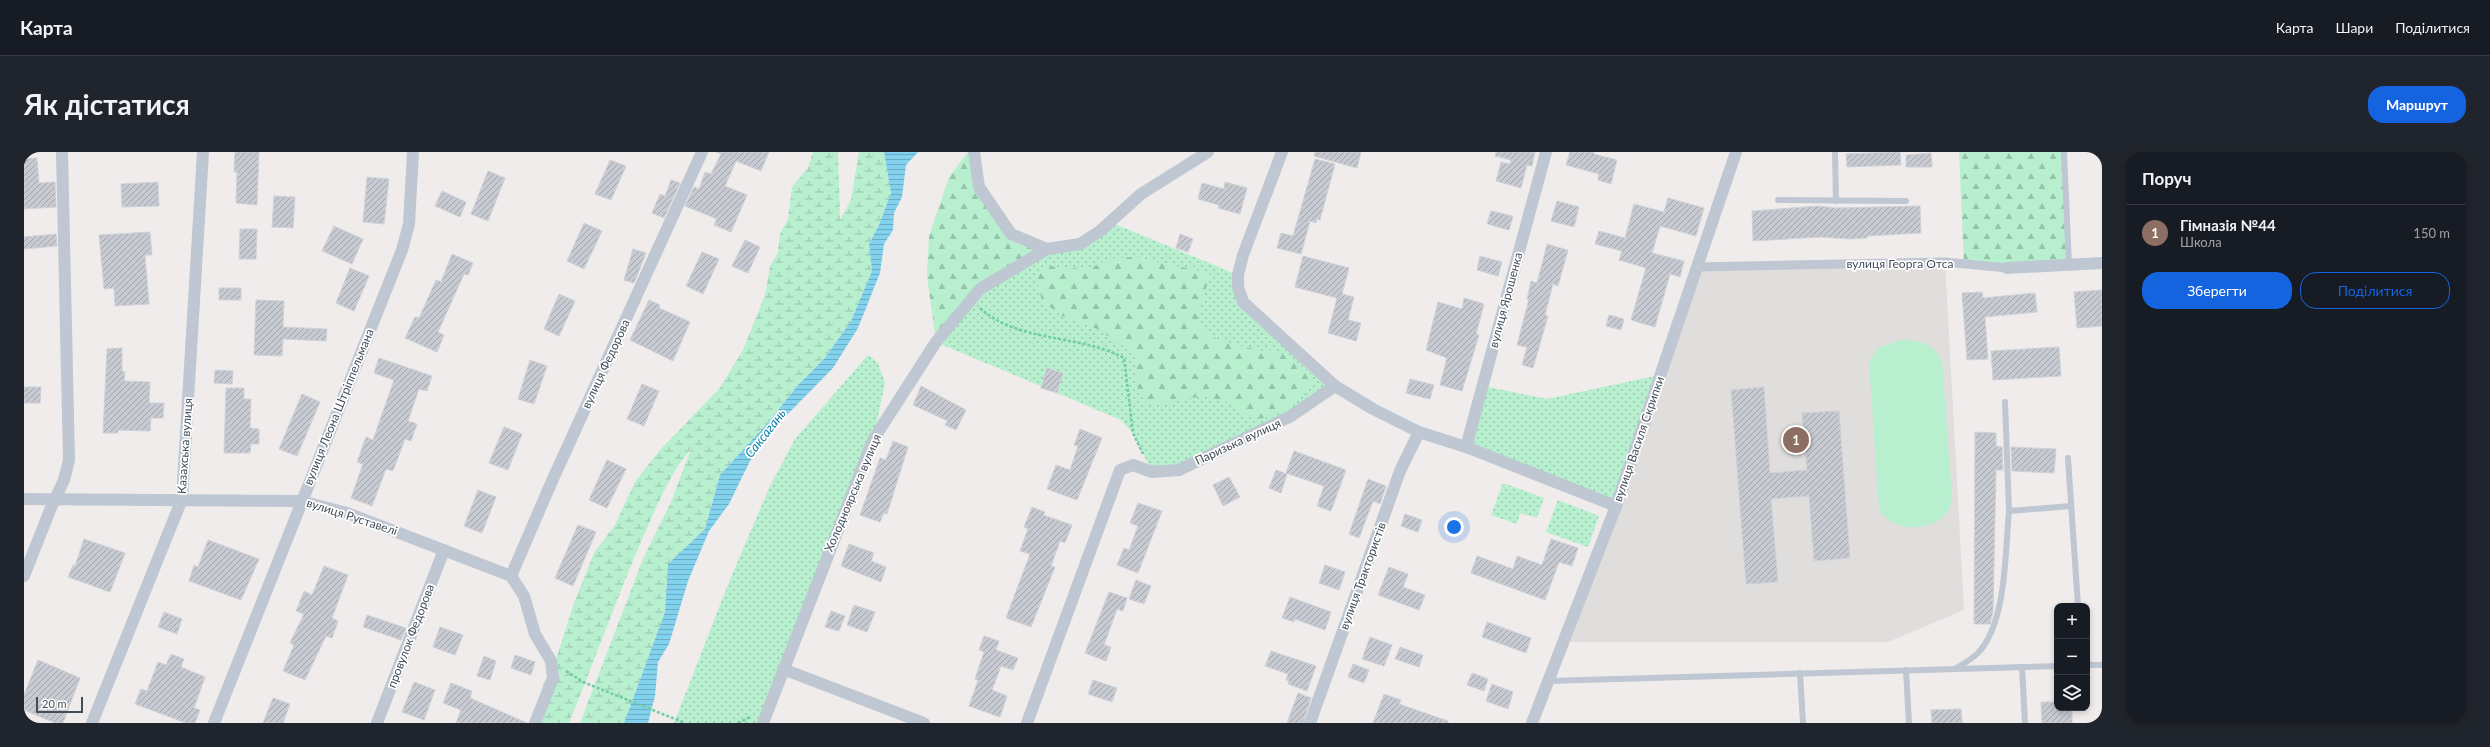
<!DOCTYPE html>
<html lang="uk">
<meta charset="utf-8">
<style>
:root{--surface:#171b24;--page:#20242c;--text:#f1f3f6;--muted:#9ea1a6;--line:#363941;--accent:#1564df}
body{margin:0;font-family:Lato,sans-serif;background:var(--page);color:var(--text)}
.controls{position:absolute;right:12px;bottom:12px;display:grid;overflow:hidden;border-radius:8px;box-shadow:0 2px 6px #0003}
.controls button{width:36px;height:36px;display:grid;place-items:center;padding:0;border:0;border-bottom:1px solid var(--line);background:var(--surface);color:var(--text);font:20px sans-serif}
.scale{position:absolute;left:12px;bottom:10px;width:47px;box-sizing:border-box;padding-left:4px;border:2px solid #444e59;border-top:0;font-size:11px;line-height:14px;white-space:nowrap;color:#444e59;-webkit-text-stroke:3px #fff;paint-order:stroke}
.you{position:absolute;left:1430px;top:375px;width:14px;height:14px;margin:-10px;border:3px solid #fff;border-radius:50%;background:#1a73e8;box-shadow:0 0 0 6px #1a73e833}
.badge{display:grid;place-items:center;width:26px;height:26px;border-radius:50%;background:var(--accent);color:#fff;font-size:13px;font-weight:700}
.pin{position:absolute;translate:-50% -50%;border:2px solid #fff;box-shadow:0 1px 4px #0006}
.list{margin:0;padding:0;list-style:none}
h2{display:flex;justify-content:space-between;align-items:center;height:52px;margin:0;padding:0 16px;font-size:17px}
h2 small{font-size:13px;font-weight:400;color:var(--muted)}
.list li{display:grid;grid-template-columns:26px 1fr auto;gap:12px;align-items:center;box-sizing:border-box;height:56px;padding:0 16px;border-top:1px solid var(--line)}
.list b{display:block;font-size:15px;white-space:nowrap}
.list p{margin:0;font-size:13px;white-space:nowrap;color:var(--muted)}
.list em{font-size:13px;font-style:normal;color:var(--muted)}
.actions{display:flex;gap:8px;padding:12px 16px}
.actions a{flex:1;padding:9px 0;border:1px solid var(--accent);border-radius:16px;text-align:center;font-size:14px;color:var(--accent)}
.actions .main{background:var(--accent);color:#fff}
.icon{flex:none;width:22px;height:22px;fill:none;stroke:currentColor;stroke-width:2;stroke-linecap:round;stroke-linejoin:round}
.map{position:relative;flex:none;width:2078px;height:571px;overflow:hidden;border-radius:16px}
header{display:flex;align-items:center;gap:24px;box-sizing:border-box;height:56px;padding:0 20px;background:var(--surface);border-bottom:1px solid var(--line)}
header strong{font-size:19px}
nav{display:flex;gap:22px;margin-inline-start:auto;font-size:14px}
.intro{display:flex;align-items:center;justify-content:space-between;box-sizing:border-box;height:96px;padding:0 24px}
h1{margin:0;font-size:28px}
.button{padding:10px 18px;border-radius:16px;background:var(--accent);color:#fff;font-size:14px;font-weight:700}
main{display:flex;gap:24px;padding:0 24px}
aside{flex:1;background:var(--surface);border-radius:16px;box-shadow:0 2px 6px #0003}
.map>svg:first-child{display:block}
</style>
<header>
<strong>Карта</strong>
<nav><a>Карта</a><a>Шари</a><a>Поділитися</a></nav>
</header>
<div class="intro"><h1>Як дістатися</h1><a class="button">Маршрут</a></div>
<main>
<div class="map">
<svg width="2078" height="571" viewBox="0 0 2078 571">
<defs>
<pattern id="green-dots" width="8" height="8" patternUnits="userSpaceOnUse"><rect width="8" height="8" fill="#b7efcf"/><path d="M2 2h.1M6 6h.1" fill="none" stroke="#96c4ab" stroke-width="1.8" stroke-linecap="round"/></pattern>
<pattern id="forest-firs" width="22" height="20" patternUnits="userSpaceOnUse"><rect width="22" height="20" fill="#b7efcf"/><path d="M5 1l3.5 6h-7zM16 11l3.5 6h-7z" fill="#96c4ab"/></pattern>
<pattern id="wetland-marsh" width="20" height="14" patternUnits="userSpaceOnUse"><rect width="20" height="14" fill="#b7efcf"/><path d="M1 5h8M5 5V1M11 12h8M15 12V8" fill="none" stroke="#96c4ab"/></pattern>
<pattern id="water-rules" width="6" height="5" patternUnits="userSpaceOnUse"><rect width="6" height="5" fill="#83d2ed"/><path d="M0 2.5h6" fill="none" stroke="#6dadc3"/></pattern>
<pattern id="building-hatch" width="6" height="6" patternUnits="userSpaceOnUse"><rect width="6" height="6" fill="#c8cad2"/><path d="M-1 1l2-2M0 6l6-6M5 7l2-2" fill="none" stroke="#a4a6ad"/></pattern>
</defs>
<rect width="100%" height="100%" fill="#efeceb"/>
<path fill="#e0dddd" d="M1921,110L1940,458L1864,490H1539L1673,115Z"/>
<g fill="url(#green-dots)">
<path d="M1086,70L1214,123L1219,150L1311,234L1155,318L1128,320L1109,281L1097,268L912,190L956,137L1023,97L1056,92Z"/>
<path d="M844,203L854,211L861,231L849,288L739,571H650L705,430L746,334L771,287Z"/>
<path d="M1636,223L1592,354L1442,295L1459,234L1523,247Z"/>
<path d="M1479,331L1520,346L1513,366L1496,361L1493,372L1467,363Z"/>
<path d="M1534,348L1575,364L1564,395L1522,380Z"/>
</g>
<g fill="url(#forest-firs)">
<path d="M944,0L955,35L987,82L1023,97L956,137L912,190L903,124L905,84L925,25Z"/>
<path d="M1935,0H2040L2045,113H1940Z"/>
<path d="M1110,105L1186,121L1180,145L1173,163L1178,177L1194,188L1238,199L1249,197L1271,209L1286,221L1289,233C1276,250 1246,274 1223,264C1219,262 1215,257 1211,254C1205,250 1190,246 1182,245C1163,244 1144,254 1124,253L1114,240L1112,207L1103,196L1073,177L1038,164L1018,149L1011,122L1016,117L1028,114L1042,117L1069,115L1083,107Z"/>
</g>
<path fill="url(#wetland-marsh)" d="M789,0H814L816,68L827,48L835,0H860L867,41L855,73L845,92L848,119L827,169L800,207L774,233L747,267L696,323L681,377L644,412L641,460L600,571H556L619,407L647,350L667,297C645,322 632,357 618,387C592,448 570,510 545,571H515L519,532L530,514L550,451L570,401L591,373L611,330L636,298L695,237L719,198L741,143L746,114L754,100L756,82L764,67L768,35L784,16Z"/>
<path fill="#b7efcf" d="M1876,188C1894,187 1911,192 1918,210L1928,345C1927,351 1926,358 1922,362C1906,380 1865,381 1855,356L1845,210L1854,196Z"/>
<path fill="url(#water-rules)" d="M860,0H894L882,13L878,45L870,61L869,78L860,92L856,121L834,176L809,216L750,276L726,309L705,352L685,379L664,429L645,492L634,510L631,544L624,571H600L641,460L644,412L681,377L696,323L747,267L774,233L800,207L827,169L848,119L845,92L855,73L867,41Z"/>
<g fill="url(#building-hatch)" stroke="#cfd1d8">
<path d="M211,0H235L233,53L212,51L213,20H210Z"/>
<path d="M692,0H745L737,19L712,9L701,34L723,43L707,80L690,73L693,67L661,54L670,35L675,37L681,20L687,22L697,2Z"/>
<path d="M1291,0H1337L1333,16L1290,4Z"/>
<path d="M1472,0H1511L1508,14L1503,13L1497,36L1472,29L1477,10L1486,12L1487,8L1471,4Z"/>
<path d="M1546,0H1570V2L1593,8L1587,32L1574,28L1575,22L1542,13Z"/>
<path d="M1869,0H1876L1877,13L1823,15L1822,2Z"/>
<path d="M1907,1L1908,15H1882V3Z"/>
<path d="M13,6L15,31L31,30L32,55L0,57V7Z"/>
<path d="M1291,7L1311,12L1296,68L1293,67L1292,71L1286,69L1277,102L1253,96L1257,81L1269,84Z"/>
<path d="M586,8L602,14L587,48L571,42Z"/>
<path d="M464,19L481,26L464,69L447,62Z"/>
<path d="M343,25L365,27L360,72L339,70Z"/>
<path d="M647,28L656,31L640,66L628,61L636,42L641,44Z"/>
<path d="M134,30L135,54L98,55L97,32Z"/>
<path d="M1201,30L1223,36L1216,62L1194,56L1195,53L1174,47L1178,31L1200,37Z"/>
<path d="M418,39L442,50L436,65L411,54Z"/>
<path d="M250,44L271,45L269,76L248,75Z"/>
<path d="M1644,46L1680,56L1672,84L1636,74L1628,101L1660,109L1656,125L1646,122L1631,175L1607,168L1622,116L1595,108L1598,99L1571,92L1575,79L1601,86L1610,52L1640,60Z"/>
<path d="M1533,49L1555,55L1550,75L1527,69Z"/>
<path d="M1794,54L1812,56L1896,54L1897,81L1843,84V86L1826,87L1797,85L1729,89L1728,59Z"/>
<path d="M1467,59L1489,64L1485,78L1463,72Z"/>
<path d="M560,71L578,79L560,117L543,109Z"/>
<path d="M310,74L339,87L328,112L298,99Z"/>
<path d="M216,77H233L232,107H215Z"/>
<path d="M126,80L128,103H121L125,152L91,154L90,136L80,137L75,83Z"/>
<path d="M32,82L33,94L0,97V85Z"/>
<path d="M1156,82L1169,87L1164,100L1152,96Z"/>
<path d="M721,88L736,95L724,121L708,114Z"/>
<path d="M1523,92L1544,98L1534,134L1529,132L1521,163L1524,164L1509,216L1498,213L1503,195L1493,193L1505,147H1503L1507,129L1513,131Z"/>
<path d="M609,97L622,101L610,131L600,128Z"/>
<path d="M678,100L695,107L679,142L662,134Z"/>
<path d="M428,102L449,111L444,123L440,122L414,180L420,183L413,200L381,186L391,165L395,166L412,128L417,130Z"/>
<path d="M1279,104L1325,116L1318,142L1330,145L1324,168L1337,171L1332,189L1304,181L1313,146L1271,135Z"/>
<path d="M1456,104L1478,110L1474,124L1453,118Z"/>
<path d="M326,116L345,124L330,159L312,151Z"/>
<rect x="195" y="136" width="22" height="12"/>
<path d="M2078,138V174L2053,176L2050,140Z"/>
<path d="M1958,140L1959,146L2011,141L2013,160L1961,165L1964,207L1943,208L1938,141Z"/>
<path d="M535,142L551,149L535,184L520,177Z"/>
<path d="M1440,146L1460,152L1452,182L1455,183L1438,239L1416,233L1423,206L1402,198L1414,150L1438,157Z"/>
<path d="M232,148L260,149L259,175L303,177L302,189L259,187L258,204L230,203Z"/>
<path d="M625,148L636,153L635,156L666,170L649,209L606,188Z"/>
<path d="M1585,163L1600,167L1597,178L1582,174Z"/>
<path d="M2035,195L2037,224L1969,228L1967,199Z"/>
<path d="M98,196V219L101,220L100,229L126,230L125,251H140L139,266H127L126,279L94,278V281H79L83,197Z"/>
<path d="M355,206L408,224L403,239L395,237L384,269L393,272L387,289L381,287L369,319L362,317L348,354L327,346L339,312L333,310L342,285L349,288L370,228L350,221Z"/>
<path d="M506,208L523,214L510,252L494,247Z"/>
<path d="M1023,216L1039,221L1033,241L1017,236Z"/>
<path d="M191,218L209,219L208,232L190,231Z"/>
<path d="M1386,227L1410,233L1406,247L1382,241Z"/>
<path d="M618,232L635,239L620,274L603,267Z"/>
<path d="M897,234L942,258L932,278L921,273L924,269L889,253Z"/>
<path d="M0,235H17L16,251H0Z"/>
<path d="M1740,235L1746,321L1783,318L1778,261L1815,259L1826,406L1790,409L1785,344L1747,347L1754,430L1722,432L1707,238Z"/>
<path d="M202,236H220V247H227L226,276L235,277V292H227L226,301H200Z"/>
<path d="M278,242L296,250L273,304L255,297Z"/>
<path d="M480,275L498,282L484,318L465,311Z"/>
<path d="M1056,277L1078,286L1053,348L1023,337L1032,313L1046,318L1054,294L1050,293Z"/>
<path d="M1951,280L1972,281V294L1978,295L1979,318H1972L1969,459L1966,472H1950Z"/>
<path d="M869,289L884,295L863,362L860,361L856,370L836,363L856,306L862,308Z"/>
<path d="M1987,295L2032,297L2030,321L1988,319Z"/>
<path d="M1270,299L1322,318L1307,359L1293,354L1300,334L1262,321Z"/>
<path d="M583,308L602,317L583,356L565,348Z"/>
<path d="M1252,318L1263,322L1257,341L1245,336Z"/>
<path d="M1205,325L1216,345L1199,354L1189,333Z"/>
<path d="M1344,327L1362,334L1356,352L1349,349L1335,386L1325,382Z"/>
<path d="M454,338L472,345L458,381L440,374Z"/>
<path d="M1114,351L1138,359L1114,421L1093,413L1100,396L1105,398L1114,374L1106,371Z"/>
<path d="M1008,355L1021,360L1019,363L1048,373L1041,391L1036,389L1027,414L1031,415L1007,475L982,466L1006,402L996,399L1004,377L1000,375Z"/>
<path d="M1381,362L1398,368L1394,380L1377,374Z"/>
<path d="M554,373L572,380L549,434L531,426Z"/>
<path d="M60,387L101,401L86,440L44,425L49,413L51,414Z"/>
<path d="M1527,387L1554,396L1548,414L1535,410L1521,448L1447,421L1453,404L1489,417L1493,404L1518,413Z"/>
<path d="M184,388L235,407L217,448L165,429L170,413L174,415Z"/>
<path d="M825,392L850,401L847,409L862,415L857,430L817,414Z"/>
<path d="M1301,413L1321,420L1315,438L1295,431Z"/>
<path d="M300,414L324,423L308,466L314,469L308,486L302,484L281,528L259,519L270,493L266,491L280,462L272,459L280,439L288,443Z"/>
<path d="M1365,415L1384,422L1379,435L1401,443L1395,458L1354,443Z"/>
<path d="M1112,428L1127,434L1120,452L1105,447Z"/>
<path d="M1085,440L1103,446L1099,459L1093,457L1080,493L1087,495L1082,509L1061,501Z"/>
<path d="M1266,445L1307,460L1301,478L1271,467L1270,470L1258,466Z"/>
<path d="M830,453L851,460L843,480L823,473Z"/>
<path d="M807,459L821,464L815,479L801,475Z"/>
<path d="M140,460L158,467L153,482L134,475Z"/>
<path d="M343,463L382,476L377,488L339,475Z"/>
<path d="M1463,470L1507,486L1502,501L1458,485Z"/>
<path d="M416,475L439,483L431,503L409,495Z"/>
<path d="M960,484L975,489L972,498L994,506L989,518L977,514L968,538L983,544L976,565L945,554L954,528L951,527L960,500L955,498Z"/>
<path d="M1346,485L1368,493L1360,514L1338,507Z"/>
<path d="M1376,495L1399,503L1395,515L1371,507Z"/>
<path d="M1247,499L1292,514L1283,539L1264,532L1265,529L1262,528L1264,522L1241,514Z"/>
<path d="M147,502L160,507L157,515L181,525L170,556L176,558L171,571H162L111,552L117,537L123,539L134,510L142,513Z"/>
<path d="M491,503L511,510L507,523L487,516Z"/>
<path d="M460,504L472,509L466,528L453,524Z"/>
<path d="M14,508L56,526L39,571H31L0,558V543Z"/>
<path d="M1329,512L1345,518L1340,531L1324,525Z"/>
<path d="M1448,521L1464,527L1460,539L1443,533Z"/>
<path d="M1069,528L1093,536L1088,550L1064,542Z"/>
<path d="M390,530L411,538L400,568L378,560Z"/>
<path d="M427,531L448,539L446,546L503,571H432L437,558L419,551Z"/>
<path d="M1468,532L1489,540L1484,557L1462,549Z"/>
<path d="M1274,541L1287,546L1279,571H1263Z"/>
<path d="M1360,542L1377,548L1375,552L1424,569V571H1349Z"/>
<path d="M249,546L266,552L259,571H239Z"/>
<path d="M2017,550H2033V556H2048V571H2018Z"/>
<path d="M1937,557L1938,571H1908L1907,558Z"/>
</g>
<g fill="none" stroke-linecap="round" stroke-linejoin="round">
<g stroke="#6fcda3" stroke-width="2.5" stroke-dasharray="3 2" stroke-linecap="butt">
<path d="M956,156C994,191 1056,182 1100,206L1109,281L1119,302"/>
<path d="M542,519L559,530L661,571"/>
<path d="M714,571L726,565"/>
</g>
<g stroke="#bec7d2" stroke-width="6">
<path d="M1811,0L1812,49"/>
<path d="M2040,0L2045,113"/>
<path d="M1754,48L1882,49"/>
<path d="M1981,250L1985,359"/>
<path d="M2044,306L2054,454"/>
<path d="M2063,513H2078"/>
<path d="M1998,515L2001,571"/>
<path d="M1931,517C1939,512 1948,507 1954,501C1983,470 1981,400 1985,359L2047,354"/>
<path d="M1882,518L1885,571"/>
<path d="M1776,521L1779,571"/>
<path d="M1523,529L2033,514"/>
</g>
<path stroke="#bec7d2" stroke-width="9" d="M1673,115L1921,110L1983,116"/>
<g stroke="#bec7d2" stroke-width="12">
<path d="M950,0L955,35L987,82L1023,97L1056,92L1076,79L1117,42L1184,0"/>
<path d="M1258,0L1219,103L1214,123V135L1219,150L1311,234L1349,257L1395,280L1442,295L1592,354"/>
<path d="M1983,116L2078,111"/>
<path d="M1442,295L1522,0"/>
<path d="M0,347L277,349L323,361L487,424L500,444L511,482L527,509L529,526L511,571"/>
<path d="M0,424L26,358L40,328L45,308L38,0"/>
<path d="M487,424L528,329L678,0"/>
<path d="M759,517L900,571"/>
<path d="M68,571L158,347L179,0"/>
<path d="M190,571L378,98L385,72L389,0"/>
<path d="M353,571L420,398"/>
<path d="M739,571L849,288L912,190L956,137L1023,97"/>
<path d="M1003,571L1096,318L1109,313L1128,320L1155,318L1267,264L1311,234"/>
<path d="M1286,571L1376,319L1395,280"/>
<path d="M1508,571L1592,354L1712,0"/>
</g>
</g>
<g text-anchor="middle" stroke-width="3.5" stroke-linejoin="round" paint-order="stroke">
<g font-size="12" fill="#444e59" stroke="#fff">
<text x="1876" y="116">вулиця Георга Отса</text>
<text transform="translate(1482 148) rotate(-75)" y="4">вулиця Ярошенка</text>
<text transform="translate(582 212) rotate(-65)" y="4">вулиця Федорова</text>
<text transform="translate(315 255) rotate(-68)" y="4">вулиця Леона Штріппельмана</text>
<text transform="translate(1615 287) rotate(-71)" y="4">вулиця Василя Скрипки</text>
<text transform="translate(1214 290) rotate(-25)" y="4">Паризька вулиця</text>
<text transform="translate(161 294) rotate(-86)" y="4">Казахська вулиця</text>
<text transform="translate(829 341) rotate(-67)" y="4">Холодноярська вулиця</text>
<text transform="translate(328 365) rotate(18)" y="4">вулиця Руставелі</text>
<text transform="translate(1339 424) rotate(-70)" y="4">вулиця Трактористів</text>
<text transform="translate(387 484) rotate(-69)" y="4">провулок Федорова</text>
</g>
<g font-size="13" font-style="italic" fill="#0a7ea7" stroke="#fff">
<text transform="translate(741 281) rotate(-52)" y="5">Саксагань</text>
</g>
</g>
</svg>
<div class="controls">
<button>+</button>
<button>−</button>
<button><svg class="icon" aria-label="layers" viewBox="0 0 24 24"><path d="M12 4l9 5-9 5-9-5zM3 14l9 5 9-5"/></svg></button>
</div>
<div class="scale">20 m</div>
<div class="you"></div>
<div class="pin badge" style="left:1772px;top:288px;background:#8d6e63">1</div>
</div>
<aside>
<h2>Поруч<small></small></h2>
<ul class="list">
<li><span class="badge" style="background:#8d6e63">1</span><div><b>Гімназія №44</b><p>Школа</p></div><em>150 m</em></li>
</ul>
<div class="actions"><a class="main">Зберегти</a><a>Поділитися</a></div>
</aside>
</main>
